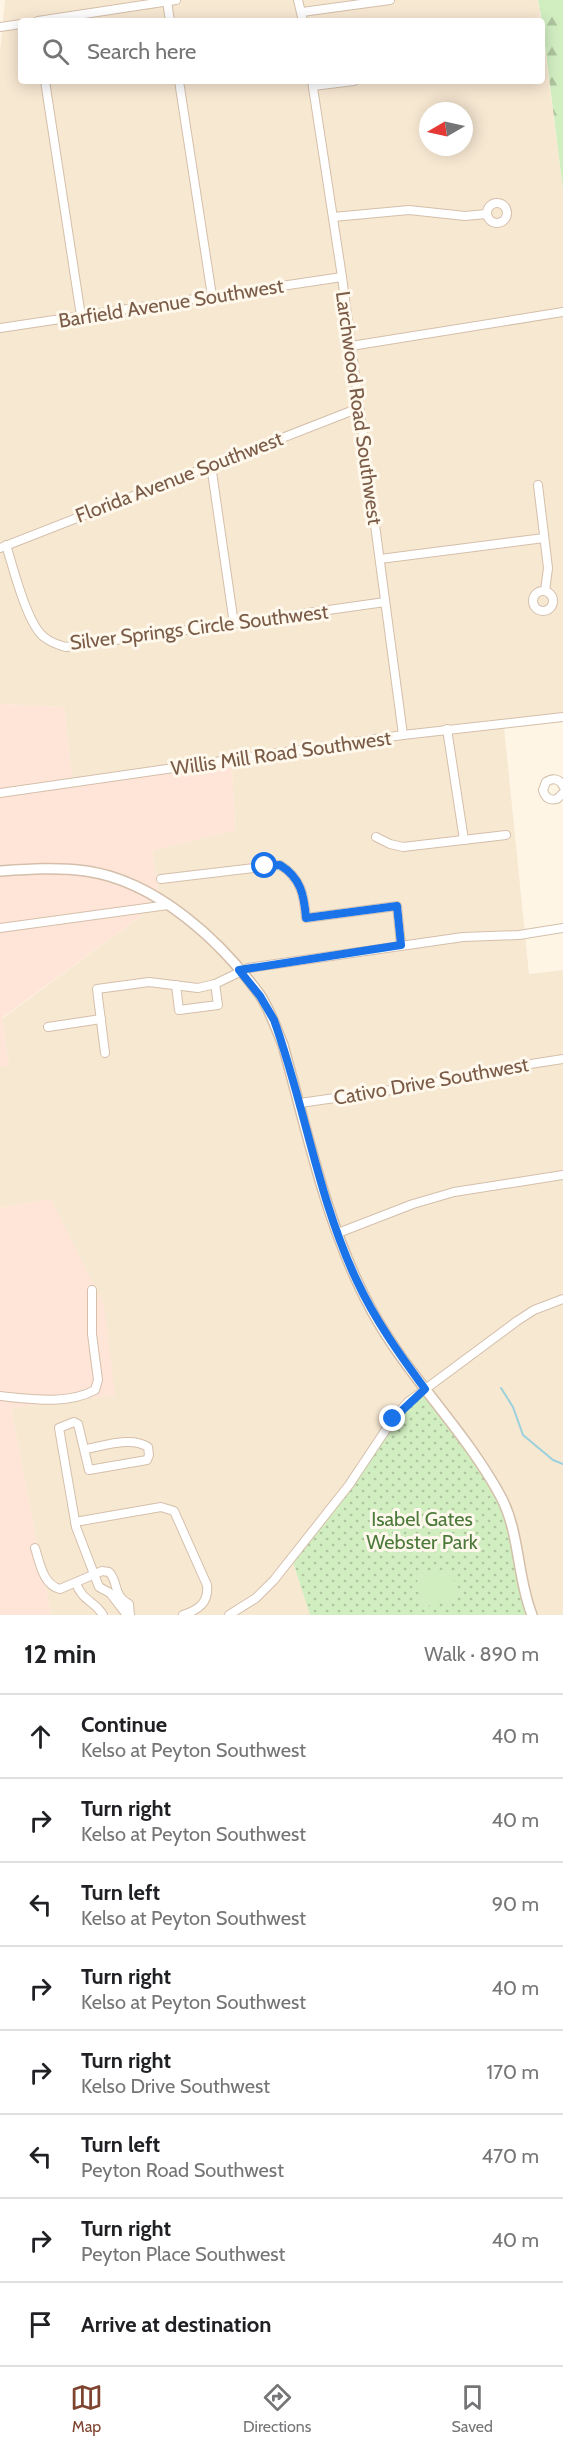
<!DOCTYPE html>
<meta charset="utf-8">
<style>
:root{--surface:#fff;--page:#f2f2f2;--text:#202124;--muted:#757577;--line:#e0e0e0;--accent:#7f442f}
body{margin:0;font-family:Cabin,sans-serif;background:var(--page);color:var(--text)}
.compass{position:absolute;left:419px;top:102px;width:54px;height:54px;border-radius:50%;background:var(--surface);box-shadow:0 3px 15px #0003;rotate:261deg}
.stop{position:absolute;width:18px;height:18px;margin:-14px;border:4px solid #1a73e8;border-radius:50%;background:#fff}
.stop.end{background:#1a73e8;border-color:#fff;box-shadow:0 2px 6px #0008}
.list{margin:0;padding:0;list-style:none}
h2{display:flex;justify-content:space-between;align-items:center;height:78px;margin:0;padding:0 24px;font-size:26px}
h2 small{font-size:20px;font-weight:400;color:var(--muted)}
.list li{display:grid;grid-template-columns:39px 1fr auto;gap:18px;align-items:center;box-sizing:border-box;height:84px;padding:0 24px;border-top:2px solid var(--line)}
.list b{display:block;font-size:22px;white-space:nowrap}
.list p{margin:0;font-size:20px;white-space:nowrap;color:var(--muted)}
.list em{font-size:20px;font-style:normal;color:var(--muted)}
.icon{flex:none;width:33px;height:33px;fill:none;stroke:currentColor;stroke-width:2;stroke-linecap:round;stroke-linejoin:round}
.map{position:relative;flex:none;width:563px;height:1615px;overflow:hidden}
.search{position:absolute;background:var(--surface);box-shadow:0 3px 15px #0003;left:18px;right:18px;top:18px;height:66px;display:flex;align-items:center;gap:15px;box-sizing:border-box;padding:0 21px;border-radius:6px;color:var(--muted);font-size:22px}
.sheet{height:750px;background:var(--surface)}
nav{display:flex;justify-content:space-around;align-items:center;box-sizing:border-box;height:84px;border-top:2px solid var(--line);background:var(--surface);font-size:16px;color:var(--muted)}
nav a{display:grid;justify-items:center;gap:3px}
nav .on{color:var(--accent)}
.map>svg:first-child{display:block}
</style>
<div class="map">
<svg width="563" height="1615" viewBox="0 0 563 1615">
<defs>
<pattern id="grass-dots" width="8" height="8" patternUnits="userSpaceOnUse" patternTransform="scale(1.5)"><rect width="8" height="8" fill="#d1eec1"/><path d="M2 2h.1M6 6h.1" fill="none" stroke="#afc49f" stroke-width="1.8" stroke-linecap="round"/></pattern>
<pattern id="forest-firs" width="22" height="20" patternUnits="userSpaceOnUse" patternTransform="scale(1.5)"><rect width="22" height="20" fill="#d1eec1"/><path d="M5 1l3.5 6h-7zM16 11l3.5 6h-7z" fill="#afc49f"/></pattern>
</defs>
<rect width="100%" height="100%" fill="#fef5e4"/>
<path fill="#f7e8d2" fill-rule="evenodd" d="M5,0H538L541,21H21V81H542V27L563,190V721L504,727L529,974L563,970V1615H526L516,1519L292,1559L310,1615H51L11,1408L115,1395L51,1199L0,1208V1066L9,1065L2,1019L160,902L152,851L235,830L232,766L73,784L64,707L0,704V52ZM428,111H464V147H428Z"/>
<g fill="#ffe5d7">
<path d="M0,704L64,707L73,784L232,766L235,830L152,851L160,902L2,1018L9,1066H0Z"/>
<path d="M51,1199L104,1305L115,1395L11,1408L51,1615H0V1208Z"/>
</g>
<path fill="url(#grass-dots)" d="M427,1390L490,1478L516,1519L526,1615H310L292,1559L388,1431Z"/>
<path fill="url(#forest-firs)" d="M538,0H563V190L542,21Z"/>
<path fill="#d1eec1" d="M451,1568L458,1599L423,1607L416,1575Z"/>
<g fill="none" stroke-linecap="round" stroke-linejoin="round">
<path stroke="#9bd0dd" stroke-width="2" d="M501,1388L513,1407L523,1435L553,1460L563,1464"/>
<defs>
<g id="minor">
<path d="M298,0L303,21"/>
<path d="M167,1L170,21"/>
<path d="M302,12L390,0"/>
<path d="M38,21L176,0"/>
<path d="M0,27L21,24"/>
<path d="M45,81L81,316"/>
<path d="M179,81L212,296"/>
<path d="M312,81L342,277L403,735"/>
<path d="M313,86L354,81"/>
<circle cx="497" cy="213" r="10"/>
<path d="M333,217L409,210L465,216L486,214"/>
<path d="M0,328L342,277"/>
<path d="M351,346L563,312"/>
<path d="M211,465L234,624"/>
<path d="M538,485L548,568L545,591"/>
<path d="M6,545C13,567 27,624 44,637C50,642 58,645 66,647L385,602"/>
<path d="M0,548L359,408"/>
<path d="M380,559L544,538"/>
<circle cx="543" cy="601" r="10"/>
<path d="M447,729L464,840"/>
<path d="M563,786C560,779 553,777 546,782L543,790C545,798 550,801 557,799L563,793"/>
<path d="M0,793L403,735L563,717"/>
<path d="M376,837L390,844L403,847L506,835"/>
<path d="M161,879L280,865C301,878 304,895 306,918L397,906L401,945"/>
<path d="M0,928L168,905"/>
<path d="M176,985L179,1010L218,1005L215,984"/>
<path d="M48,1027L101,1019"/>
<path d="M105,1053L97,989L149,982L198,988L215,984L248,968L463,937L519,935L563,928"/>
<path d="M300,1103L419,1086L486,1071L563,1059"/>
<path d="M338,1233L413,1204L454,1192L563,1175"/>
<path d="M0,1396C30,1399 68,1405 95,1390L98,1380L92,1334V1290"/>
<path d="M85,1449C104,1446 131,1436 148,1447L149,1455L147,1460L89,1470L78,1424L74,1422L59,1428L76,1527L99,1587L110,1593L127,1615"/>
<path d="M75,1522L161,1507L174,1511L207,1585C209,1603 198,1610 183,1615"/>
<path d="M35,1548C40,1563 43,1585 60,1589L102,1571L109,1572C119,1582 112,1595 129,1604L130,1615"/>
<path d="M76,1583C82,1601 95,1601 103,1615"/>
<path d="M229,1615L256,1598L274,1580L349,1485L393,1419L408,1402L517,1321L534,1310L563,1299"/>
</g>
<path id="tertiary" d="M0,871C29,869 57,867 86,871C156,881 220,940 260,995C270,1010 276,1028 283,1045C308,1134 327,1229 372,1311C408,1377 465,1430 501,1497C520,1533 517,1578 532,1615"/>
</defs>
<use href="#minor" stroke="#d4bfab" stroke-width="10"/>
<use href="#tertiary" stroke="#d4bfab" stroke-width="12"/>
<use href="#minor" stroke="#fff" stroke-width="8"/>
<use href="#tertiary" stroke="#fff" stroke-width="9"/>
</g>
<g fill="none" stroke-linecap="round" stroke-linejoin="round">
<path stroke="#1a73e8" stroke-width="8" d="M265,866L280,865C301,878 304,895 306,918L397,906L401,945L239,970L260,996L274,1020C305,1106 318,1199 357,1281C375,1320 400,1355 425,1389L393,1419"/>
</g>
<g text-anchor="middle" stroke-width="6" stroke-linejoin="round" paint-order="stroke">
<g font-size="20" fill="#7a5b47" stroke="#fff8ec">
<text transform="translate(171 303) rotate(-9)" y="7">Barfield Avenue Southwest</text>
<text transform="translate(359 408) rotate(82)" y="7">Larchwood Road Southwest</text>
<text transform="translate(179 477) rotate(-21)" y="7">Florida Avenue Southwest</text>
<text transform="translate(199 627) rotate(-7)" y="7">Silver Springs Circle Southwest</text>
<text transform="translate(281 753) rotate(-8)" y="7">Willis Mill Road Southwest</text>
<text transform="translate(431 1081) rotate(-10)" y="7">Cativo Drive Southwest</text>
</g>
<g font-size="20" fill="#4b7a3b" stroke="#fff8ec">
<text x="422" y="1526">Isabel Gates<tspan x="422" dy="23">Webster Park</tspan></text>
</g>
</g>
</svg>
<svg class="compass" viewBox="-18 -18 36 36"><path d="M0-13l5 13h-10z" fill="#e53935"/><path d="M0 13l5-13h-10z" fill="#757577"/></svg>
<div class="stop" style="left:265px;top:866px"></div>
<div class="stop end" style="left:393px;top:1419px"></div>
<div class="search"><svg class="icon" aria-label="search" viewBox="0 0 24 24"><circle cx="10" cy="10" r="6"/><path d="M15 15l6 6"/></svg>Search here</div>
</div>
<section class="sheet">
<h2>12 min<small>Walk · 890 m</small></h2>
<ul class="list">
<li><svg class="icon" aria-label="ahead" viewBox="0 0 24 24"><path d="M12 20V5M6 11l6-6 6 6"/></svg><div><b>Continue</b><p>Kelso at Peyton Southwest</p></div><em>40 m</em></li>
<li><svg class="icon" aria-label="right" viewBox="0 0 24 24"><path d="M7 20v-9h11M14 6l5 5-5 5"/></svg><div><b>Turn right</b><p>Kelso at Peyton Southwest</p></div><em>40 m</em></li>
<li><svg class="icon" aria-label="left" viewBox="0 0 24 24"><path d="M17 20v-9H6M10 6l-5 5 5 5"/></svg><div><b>Turn left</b><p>Kelso at Peyton Southwest</p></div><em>90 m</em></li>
<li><svg class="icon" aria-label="right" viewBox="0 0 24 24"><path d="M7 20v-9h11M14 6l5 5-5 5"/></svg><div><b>Turn right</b><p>Kelso at Peyton Southwest</p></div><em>40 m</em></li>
<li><svg class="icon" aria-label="right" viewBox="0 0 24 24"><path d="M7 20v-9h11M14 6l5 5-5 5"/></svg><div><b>Turn right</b><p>Kelso Drive Southwest</p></div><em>170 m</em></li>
<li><svg class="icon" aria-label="left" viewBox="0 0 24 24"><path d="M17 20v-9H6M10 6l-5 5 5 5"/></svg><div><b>Turn left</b><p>Peyton Road Southwest</p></div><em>470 m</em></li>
<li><svg class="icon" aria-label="right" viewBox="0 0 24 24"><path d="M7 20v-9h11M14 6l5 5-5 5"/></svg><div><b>Turn right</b><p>Peyton Place Southwest</p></div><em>40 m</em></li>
<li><svg class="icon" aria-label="arrive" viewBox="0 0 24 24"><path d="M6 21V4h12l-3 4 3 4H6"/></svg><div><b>Arrive at destination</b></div></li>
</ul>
</section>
<nav>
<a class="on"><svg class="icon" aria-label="map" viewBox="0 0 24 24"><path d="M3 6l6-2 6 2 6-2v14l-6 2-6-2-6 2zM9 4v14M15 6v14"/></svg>Map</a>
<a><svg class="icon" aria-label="directions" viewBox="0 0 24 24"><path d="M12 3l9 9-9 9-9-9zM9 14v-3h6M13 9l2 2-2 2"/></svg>Directions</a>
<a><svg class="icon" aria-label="saved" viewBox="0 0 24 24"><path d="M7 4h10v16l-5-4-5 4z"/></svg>Saved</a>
</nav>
